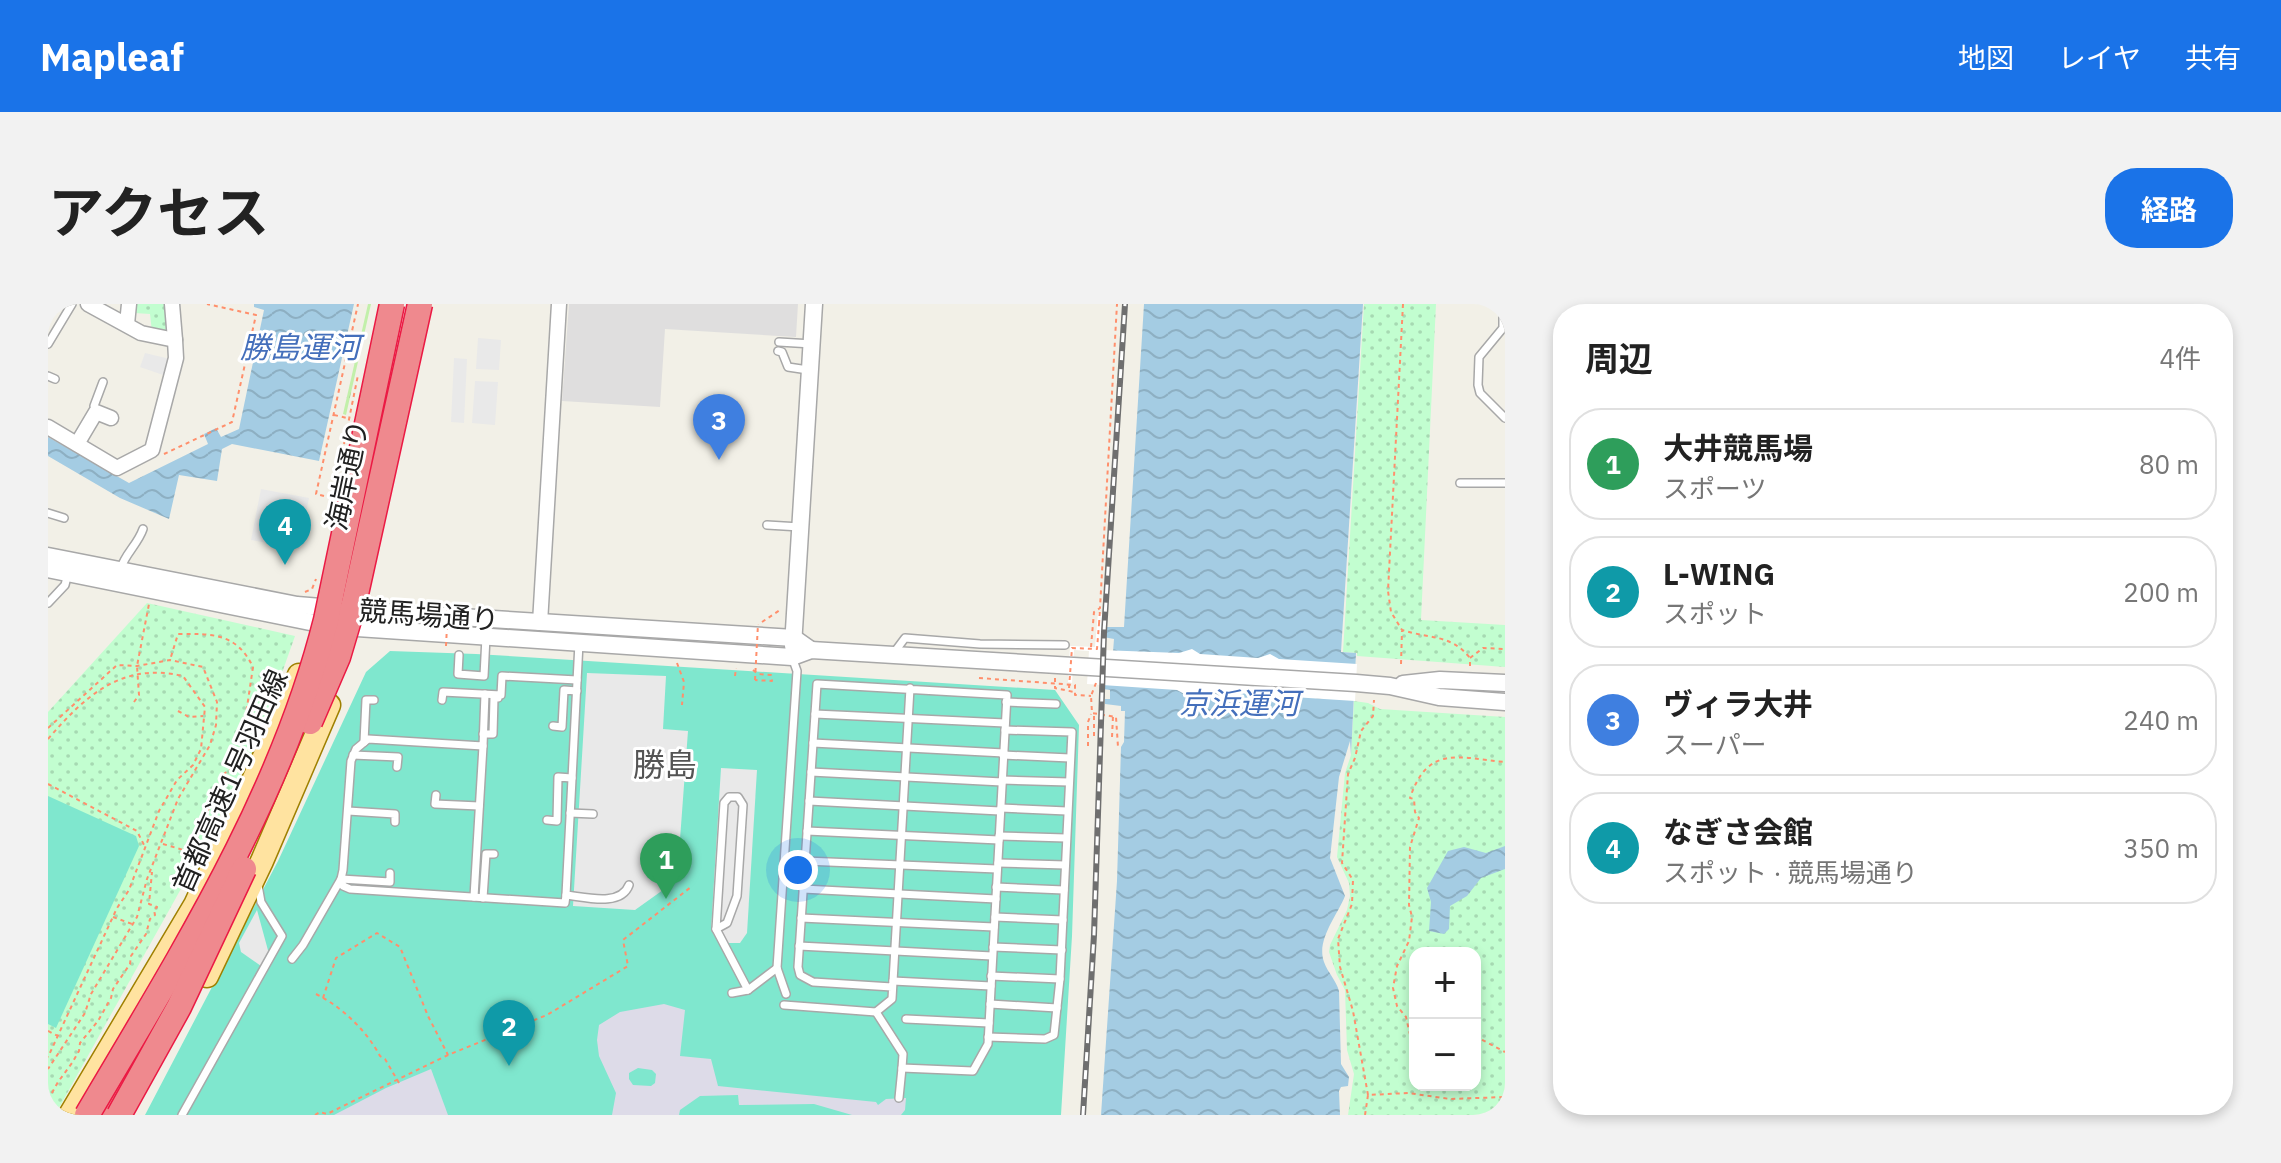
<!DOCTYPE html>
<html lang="ja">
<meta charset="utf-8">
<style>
:root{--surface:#fff;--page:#f2f2f2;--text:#222;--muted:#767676;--line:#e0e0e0;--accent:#1a73e8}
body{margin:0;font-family:"IBM Plex Sans","Noto Sans JP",sans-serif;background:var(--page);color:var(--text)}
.controls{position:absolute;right:24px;bottom:24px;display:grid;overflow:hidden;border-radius:16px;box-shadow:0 4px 12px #0003}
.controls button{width:72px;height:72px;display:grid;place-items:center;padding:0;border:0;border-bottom:2px solid var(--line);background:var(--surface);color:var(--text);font:40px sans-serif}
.you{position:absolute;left:750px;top:566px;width:28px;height:28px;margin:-20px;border:6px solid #fff;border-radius:50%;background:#1a73e8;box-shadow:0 0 0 12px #1a73e833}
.badge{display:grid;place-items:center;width:52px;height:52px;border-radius:50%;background:var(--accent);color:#fff;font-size:26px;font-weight:700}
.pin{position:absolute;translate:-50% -66px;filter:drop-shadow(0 2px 4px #0008)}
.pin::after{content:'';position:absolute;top:42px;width:28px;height:24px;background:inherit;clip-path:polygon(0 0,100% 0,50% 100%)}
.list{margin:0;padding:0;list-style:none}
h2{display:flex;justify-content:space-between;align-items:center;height:104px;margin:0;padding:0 32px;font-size:34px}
h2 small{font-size:26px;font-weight:400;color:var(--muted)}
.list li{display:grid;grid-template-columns:52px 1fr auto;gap:24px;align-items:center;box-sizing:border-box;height:112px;margin:0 16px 16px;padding:0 16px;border:2px solid var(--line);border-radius:32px}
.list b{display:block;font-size:30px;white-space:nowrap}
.list p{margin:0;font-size:26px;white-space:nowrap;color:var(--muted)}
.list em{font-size:26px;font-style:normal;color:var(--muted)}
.map{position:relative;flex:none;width:1457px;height:811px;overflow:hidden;border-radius:32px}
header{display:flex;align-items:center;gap:48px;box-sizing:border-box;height:112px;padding:0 40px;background:var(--accent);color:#fff}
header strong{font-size:38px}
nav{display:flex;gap:44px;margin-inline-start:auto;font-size:28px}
.intro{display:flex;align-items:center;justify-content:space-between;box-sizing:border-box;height:192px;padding:0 48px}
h1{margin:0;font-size:56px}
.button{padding:20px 36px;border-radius:32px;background:var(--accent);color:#fff;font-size:28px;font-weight:700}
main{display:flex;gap:48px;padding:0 48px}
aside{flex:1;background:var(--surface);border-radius:32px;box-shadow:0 4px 12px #0003}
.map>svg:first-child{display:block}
</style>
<header>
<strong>Mapleaf</strong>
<nav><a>地図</a><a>レイヤ</a><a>共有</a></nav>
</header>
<div class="intro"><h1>アクセス</h1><a class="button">経路</a></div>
<main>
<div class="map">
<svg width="1457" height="811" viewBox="0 0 1457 811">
<defs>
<pattern id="grass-tufts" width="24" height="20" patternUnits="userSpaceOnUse" patternTransform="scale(2)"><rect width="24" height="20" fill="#c2f0aa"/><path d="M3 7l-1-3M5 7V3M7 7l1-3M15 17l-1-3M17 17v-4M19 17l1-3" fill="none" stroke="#a6ce92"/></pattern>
<pattern id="park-dots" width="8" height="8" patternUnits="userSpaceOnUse" patternTransform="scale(2)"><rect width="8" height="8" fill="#c2fed0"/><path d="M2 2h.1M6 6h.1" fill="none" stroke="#a6d9b2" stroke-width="1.8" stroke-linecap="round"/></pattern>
<pattern id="water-waves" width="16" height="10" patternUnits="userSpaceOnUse" patternTransform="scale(2)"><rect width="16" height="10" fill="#a4cce3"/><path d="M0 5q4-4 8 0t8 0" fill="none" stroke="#8dafc2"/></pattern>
</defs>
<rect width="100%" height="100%" fill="#f2f0e7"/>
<path fill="#dfdede" d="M521,0H750L748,33L617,25L612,103L514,97Z"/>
<path fill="url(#grass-tufts)" d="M320,0H323L298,111L295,110Z"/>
<g fill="url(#park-dots)" fill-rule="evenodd">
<path d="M86,0H121L123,25L117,30L104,28L102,10L86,9Z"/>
<path d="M1316,0H1388L1373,316L1457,321V363L1309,352V349L1295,348Z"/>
<path d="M99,299L247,332L211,434L144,565L7,811H0V408Z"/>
<path d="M1306,397L1320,399L1332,405L1457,413V811H1300L1306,770L1299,746L1297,686L1289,671L1281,648L1282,641L1299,606L1302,592L1301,579L1289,553L1297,469L1303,451ZM1367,649H1427V781H1367Z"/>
</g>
<g fill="#7fe7ce">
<path d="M342,347L428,350L1007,386L1031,421L1024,632L1013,811H97L230,557L318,368Z"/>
<path d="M0,492L88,532L91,542L8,724L0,720Z"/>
</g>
<g fill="#e9e9e9">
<path d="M430,34L453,36L451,66L428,65Z"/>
<path d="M97,49L122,55L118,72L92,63Z"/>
<path d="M406,54L419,55L416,119L403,118Z"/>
<path d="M427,77L450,78L447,121L424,119Z"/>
<path d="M213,185L261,194L251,245L203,236Z"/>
<path d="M539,369L618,372L615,425L640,427L629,576L587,606L525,602Z"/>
<path d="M673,464L709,466L699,629L692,639H671L663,626Z"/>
<path d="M209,606L221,650L213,662L193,648L191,639Z"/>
</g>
<g fill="#dddbe8" fill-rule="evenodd">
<path d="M616,700L637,706L632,752L663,755L670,782L828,798L830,801L838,795L858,794L857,806L853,811H804L766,800L691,801L690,791L652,792L632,806L631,811H564L568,789L551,752L549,736L551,721L572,708ZM590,764L604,766L608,770L607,779L603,782L585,781L581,775V769Z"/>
<path d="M383,765L400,811H286L338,784Z"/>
</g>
<g fill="url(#water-waves)">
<path d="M206,0H306L271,157L184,140L174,145L169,177L131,171L121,215L72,194L0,152V133L81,179L160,140L156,130L168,124L173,133L191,125L216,6L206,3Z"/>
<path d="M1096,0H1315L1293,348L1308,349L1303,451L1302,437L1291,473L1282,554L1297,592C1289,612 1268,636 1276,658C1280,669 1288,676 1291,687L1293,760L1301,773L1300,782L1293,783L1291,787L1292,811H1053L1069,577L1073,443L1076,438L1077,407H1073V402L1057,400V395H1062V386L1055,385L1057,347L1065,348L1066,335L1055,333L1056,323H1076Z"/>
<path d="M1457,542V565L1433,574L1419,592L1402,602L1401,625L1396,630L1381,627L1383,598L1379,584L1400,547L1416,543L1438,549Z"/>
</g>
<path fill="#fff" d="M1050,309L1054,310L1053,346L1131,349L1144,345L1152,350L1210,354L1222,350L1231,355L1309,360L1307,397L1229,392L1218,397L1206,390L1150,387L1140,392L1129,386L1039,380L1041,347L1026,346L1024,379L1020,378L1022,342L1047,343Z"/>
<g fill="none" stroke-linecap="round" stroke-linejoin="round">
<defs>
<g id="service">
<path d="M1455,0V24L1431,53L1430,81L1432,89L1457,114"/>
<path d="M731,38L764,40"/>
<path d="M0,40L24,0"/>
<path d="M730,47L734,48L740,63L760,66"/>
<path d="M0,72L7,75"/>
<path d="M48,108L46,102L55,78"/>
<path d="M1412,179H1457"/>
<path d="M0,209L16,214"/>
<path d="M719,221L752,223"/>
<path d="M73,264C77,250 90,240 95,225"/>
<path d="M0,299L17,281L20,269"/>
<path d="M531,339L518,591C537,593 573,603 581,581"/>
<path d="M845,350L857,334L932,340L1017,341"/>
<path d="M411,351L410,370L436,372L438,333"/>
<path d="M437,390L435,442L320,435L308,445L303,457L295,566L293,575L295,582L302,585L517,599L518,591"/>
<path d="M394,396L395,388L453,391L454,372L529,376"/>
<path d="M958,398L1008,400"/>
<path d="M767,410L957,419"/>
<path d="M505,422L514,423L516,386L529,387"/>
<path d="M435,430H445L446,394H450"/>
<path d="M316,438L318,396H326"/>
<path d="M765,439L956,449"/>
<path d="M305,451L350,453L349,463"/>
<path d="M955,451L1022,454"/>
<path d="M763,468L954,478"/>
<path d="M954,476L1021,478"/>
<path d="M388,491L387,500L431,502"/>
<path d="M681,493H690L695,501L689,592L679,619L668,625L676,499Z"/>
<path d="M761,497L952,507"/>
<path d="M953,504L1019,507"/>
<path d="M300,507L347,510V518"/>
<path d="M522,509L545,510"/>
<path d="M499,516L509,517L510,473L524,474"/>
<path d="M759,527L951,536"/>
<path d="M951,532L1018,534"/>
<path d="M757,557L949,565"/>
<path d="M950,559L1017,561"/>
<path d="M948,583L1016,586"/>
<path d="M755,585L948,595"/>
<path d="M426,593L435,442"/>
<path d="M435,594L438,550H446"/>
<path d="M947,613L1015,616"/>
<path d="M753,614L946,623"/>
<path d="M668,625L700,686L729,664"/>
<path d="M751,642L944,652"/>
<path d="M945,643L1014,646"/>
<path d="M244,655L255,641L293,575L342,578V569"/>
<path d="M943,672L1012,675"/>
<path d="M845,677L943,682"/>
<path d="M844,683L765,678L752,671L750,663L769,380L959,391L940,740L925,767L854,764L855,750L828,708L844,695L862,384"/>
<path d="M684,689L700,686"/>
<path d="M738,690L729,664L749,367L744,353"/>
<path d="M942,700L1009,704"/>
<path d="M736,701L828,708"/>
<path d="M858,715L941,719"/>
<path d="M940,733L997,735L1006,731L1012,675L1024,428L957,426"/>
<path d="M851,794L854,764"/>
<path d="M134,811L234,632L213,598L210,581"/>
</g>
<g id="minor">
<path d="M124,0L127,36"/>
<path d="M79,20L81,0"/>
<path d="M0,123L69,164L104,146L128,54L127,36L93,29L40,0"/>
<path d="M29,140L48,108L63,114"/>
<path d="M492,319L511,0"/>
</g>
<g id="tertiary">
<path d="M0,252L249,301L333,308L746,334L763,346"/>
<path d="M0,265L267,319L309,324L744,353L763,346L1308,379L1342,382L1391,393L1457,398"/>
<path d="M745,342L766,0"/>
<path d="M1355,380L1392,376L1457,379"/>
</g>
<g id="primary">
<path d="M159,672L214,557L281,401"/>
<path d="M22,811L147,601L228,427L251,371"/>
</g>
<path id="motorway" d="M56,811L106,725"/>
</defs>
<use href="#service" stroke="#a8a8a8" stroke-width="10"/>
<use href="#minor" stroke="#a8a8a8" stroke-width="17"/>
<use href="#tertiary" stroke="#a8a8a8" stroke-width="19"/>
<use href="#primary" stroke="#9f8000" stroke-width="25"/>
<use href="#motorway" stroke="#eb1a44" stroke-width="27"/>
<g stroke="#ff8f6c" stroke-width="2" stroke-dasharray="4 4" stroke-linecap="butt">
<path d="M1355,0L1340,287L1343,308L1354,326C1382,335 1403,330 1422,354"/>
<path d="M286,111L299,114"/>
<path d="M296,140L310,71"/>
<path d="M116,150L184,118L208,11L159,0"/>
<path d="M276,192L268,190L310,0"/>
<path d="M257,288L264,285L268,275"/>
<path d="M714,318L732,306"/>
<path d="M1051,320L1052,305"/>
<path d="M1043,343L1046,308L1052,304L1069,0"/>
<path d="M629,359L636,378L634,401"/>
<path d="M1353,360L1354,327"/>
<path d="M1422,362V354L1435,344L1457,345"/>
<path d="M705,366L710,370L723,371L724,377L707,376"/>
<path d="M687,372L688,364"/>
<path d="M931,374L1027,381V391L1043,392"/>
<path d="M1007,374V384L1026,388"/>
<path d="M1048,379L1043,392L1044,409L1068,413L1070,443"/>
<path d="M86,398L91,391L89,362L101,300"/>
<path d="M130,407L141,413L155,412"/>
<path d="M1046,412V433"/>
<path d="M0,424L69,361L89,362L122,356L155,363L169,398L168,421L162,441L130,495L99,575L89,613L43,690L37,709L0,765"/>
<path d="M1064,433L1065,412"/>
<path d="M0,435C38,391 74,358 135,372L157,403L153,445L145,461L129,476L111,507L81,586L69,604L0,753"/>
<path d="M1040,442V418L1043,410"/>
<path d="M0,480L89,527L96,541"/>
<path d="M115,540L139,547L145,545L166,491L173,482L176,470L191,457L205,363C188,328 163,330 130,330L122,356"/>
<path d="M65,613L84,620"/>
<path d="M268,690C294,703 318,726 332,752L337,755L351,779"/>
<path d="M275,694L288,654L329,629L352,643L380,712L400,751"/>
<path d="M0,727L10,732"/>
<path d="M1427,732L1457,748"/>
<path d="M1367,735H1363L1358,713L1349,702L1345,684L1349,662L1361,637L1364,613L1361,601L1362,543L1371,514L1367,508L1366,495L1362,494C1380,440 1411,454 1457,458"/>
<path d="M1320,791L1305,707L1292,663L1290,635L1304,600L1305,576L1294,559L1300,470L1307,454L1313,427L1325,412L1326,396"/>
<path d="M0,796L10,778L24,759L31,747L32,739L50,717L63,694L65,685L82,660L83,652L98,630L102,615L107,611L106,606L109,603L101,600L104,568"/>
<path d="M267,811L272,808L279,810L400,751L499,711L580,662L575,636L643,583"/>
<path d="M1317,811L1320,791L1360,789L1402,795L1457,793"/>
</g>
<use href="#service" stroke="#fff" stroke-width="7"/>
<use href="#minor" stroke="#fff" stroke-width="14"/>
<use href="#tertiary" stroke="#fff" stroke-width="16"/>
<use href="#primary" stroke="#ffe3a0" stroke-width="22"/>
<use href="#motorway" stroke="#ef898e" stroke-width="24"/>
<defs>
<path id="rail" d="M1035,811L1046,631L1056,328L1077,0"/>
</defs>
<use href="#rail" stroke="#6f6f6f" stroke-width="6"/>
<use href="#rail" stroke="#fff" stroke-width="3" stroke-dasharray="9" stroke-linecap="butt"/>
<defs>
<g id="motorway-bridge">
<path d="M262,418L290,353L306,299L372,0"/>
<path d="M39,811C132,653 233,495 278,316L344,0"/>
<path d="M71,811L131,703L196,565"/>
</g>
</defs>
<use href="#motorway-bridge" stroke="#eb1a44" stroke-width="27" stroke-linecap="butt"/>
<g stroke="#ff8f6c" stroke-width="2" stroke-dasharray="4 4" stroke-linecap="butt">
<path d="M398,342L400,302"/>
<path d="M707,376L710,320"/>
<path d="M1021,384L1024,344L1049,345L1051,320"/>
</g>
<use href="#motorway-bridge" stroke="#ef898e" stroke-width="24"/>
</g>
<g text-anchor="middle" stroke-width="6" stroke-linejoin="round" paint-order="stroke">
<g font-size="28" fill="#212121" stroke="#fff">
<text transform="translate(299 171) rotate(-78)" y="10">海岸通り</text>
<text transform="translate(381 311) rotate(4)" y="10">競馬場通り</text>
<text transform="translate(182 477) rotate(-66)" y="10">首都高速1号羽田線</text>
</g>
<g font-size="30" font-style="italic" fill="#446fbb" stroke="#fff">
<text x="252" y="54">勝島運河</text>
<text x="1191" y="410">京浜運河</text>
</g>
<g font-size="32" fill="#545454" stroke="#fff">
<text x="617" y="472">勝島</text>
</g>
</g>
</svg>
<div class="controls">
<button>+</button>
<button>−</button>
</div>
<div class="you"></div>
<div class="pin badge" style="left:618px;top:595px;background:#2e9e5b">1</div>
<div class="pin badge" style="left:461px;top:762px;background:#0f9aa8">2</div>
<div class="pin badge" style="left:671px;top:156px;background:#3f7fe0">3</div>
<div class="pin badge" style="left:237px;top:261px;background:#0f9aa8">4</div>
</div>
<aside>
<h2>周辺<small>4件</small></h2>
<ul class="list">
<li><span class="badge" style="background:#2e9e5b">1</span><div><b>大井競馬場</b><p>スポーツ</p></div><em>80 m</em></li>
<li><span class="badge" style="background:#0f9aa8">2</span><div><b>L-WING</b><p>スポット</p></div><em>200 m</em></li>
<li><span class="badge" style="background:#3f7fe0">3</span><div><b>ヴィラ大井</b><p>スーパー</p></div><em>240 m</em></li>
<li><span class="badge" style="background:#0f9aa8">4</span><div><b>なぎさ会館</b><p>スポット · 競馬場通り</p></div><em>350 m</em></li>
</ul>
</aside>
</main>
